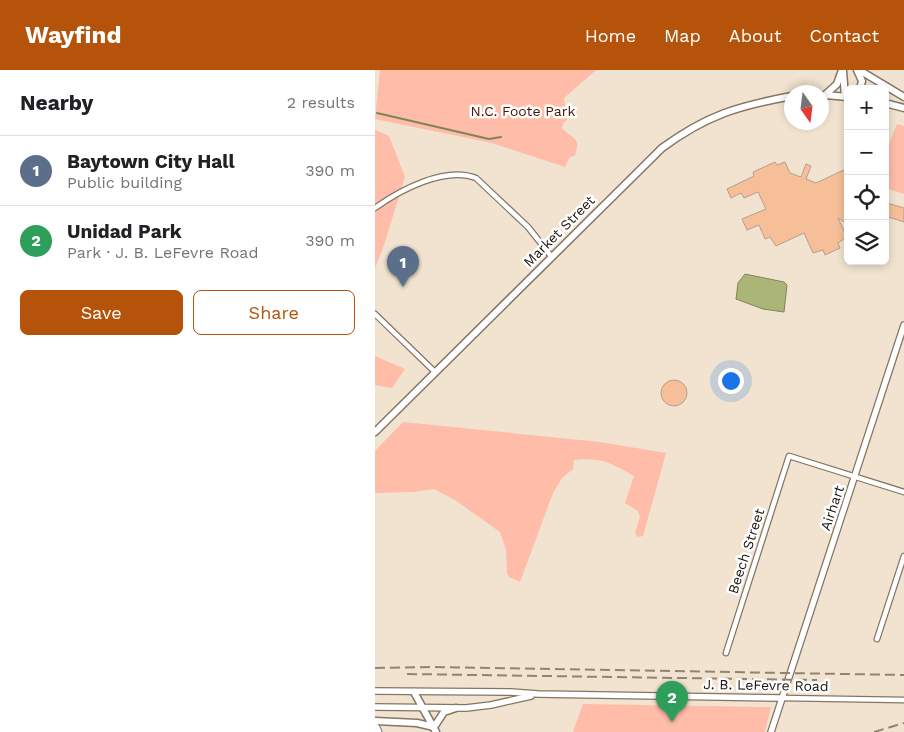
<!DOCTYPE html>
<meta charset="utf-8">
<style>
:root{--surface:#fff;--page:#f2f2f2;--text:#202124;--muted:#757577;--line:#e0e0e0;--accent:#b45309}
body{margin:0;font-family:"Work Sans",sans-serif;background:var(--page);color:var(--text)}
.controls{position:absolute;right:15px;top:15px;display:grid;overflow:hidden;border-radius:8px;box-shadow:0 2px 8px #0003}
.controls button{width:45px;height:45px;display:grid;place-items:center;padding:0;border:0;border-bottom:1px solid var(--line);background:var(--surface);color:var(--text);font:25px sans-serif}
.compass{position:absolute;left:409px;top:15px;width:45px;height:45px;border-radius:50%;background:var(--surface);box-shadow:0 2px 8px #0003;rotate:166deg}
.you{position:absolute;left:355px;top:310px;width:18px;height:18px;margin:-12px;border:4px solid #fff;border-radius:50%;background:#1a73e8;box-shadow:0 0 0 8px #1a73e833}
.badge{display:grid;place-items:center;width:32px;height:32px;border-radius:50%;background:var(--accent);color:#fff;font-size:16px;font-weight:700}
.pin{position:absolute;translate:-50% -41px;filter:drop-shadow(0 1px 2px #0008)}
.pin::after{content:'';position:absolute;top:26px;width:18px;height:15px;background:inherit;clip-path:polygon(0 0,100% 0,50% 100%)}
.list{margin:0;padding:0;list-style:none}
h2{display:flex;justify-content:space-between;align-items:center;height:65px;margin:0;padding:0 20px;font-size:21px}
h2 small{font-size:16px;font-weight:400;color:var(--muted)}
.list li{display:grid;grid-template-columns:32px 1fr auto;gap:15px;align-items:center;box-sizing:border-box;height:70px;padding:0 20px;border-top:1px solid var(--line)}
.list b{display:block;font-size:19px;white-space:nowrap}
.list p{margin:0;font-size:16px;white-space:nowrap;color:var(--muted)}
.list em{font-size:16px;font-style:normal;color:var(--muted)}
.actions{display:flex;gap:10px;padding:15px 20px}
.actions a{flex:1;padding:11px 0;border:1px solid var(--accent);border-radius:8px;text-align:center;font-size:18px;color:var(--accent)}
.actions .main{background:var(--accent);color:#fff}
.icon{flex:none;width:28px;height:28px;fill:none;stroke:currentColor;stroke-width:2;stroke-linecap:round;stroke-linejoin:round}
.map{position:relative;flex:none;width:529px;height:662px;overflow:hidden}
header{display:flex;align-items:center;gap:30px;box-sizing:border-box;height:70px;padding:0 25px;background:var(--accent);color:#fff}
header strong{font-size:24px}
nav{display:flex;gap:28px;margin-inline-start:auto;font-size:18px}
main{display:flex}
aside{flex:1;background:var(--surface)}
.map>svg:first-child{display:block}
</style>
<header>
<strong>Wayfind</strong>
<nav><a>Home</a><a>Map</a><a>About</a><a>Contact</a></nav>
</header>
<main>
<aside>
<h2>Nearby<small>2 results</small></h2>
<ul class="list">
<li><span class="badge" style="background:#5c6f8a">1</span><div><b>Baytown City Hall</b><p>Public building</p></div><em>390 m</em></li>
<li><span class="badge" style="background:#2e9e5b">2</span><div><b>Unidad Park</b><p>Park · J. B. LeFevre Road</p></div><em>390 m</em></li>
</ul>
<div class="actions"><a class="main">Save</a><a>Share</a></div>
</aside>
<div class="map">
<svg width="529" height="662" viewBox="0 0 529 662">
<rect width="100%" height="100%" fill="#f1e3cf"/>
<g fill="#febca9">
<path d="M5,0H221L189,28L192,50L188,53L187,58C196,69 207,66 200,85L194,88L190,97L117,73L0,49Z"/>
<path d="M522,54L529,56V124L510,118V85Z"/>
<path d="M0,60L14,66L30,107L9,175L0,198Z"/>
<path d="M0,286L30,299L17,318L0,315Z"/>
<path d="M28,352L225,372L291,383L268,466L263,467L260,463L265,447L263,441L250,433L259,406C236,393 227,387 199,390L198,399L187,408L178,423L145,512L134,507L132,503L131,480L125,462L80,430L59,419L38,422L0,423V381Z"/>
<path d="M208,634L396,637L390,662H198Z"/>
</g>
<path fill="#abb578" stroke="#808558" d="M370,204L409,212L412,215L409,242L388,239L361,229L363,213Z"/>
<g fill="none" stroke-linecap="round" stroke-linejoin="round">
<path stroke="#808558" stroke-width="2" d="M2,43L114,69L126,67"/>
</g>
<g fill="#f7bf98" stroke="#b39f91">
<path d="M400,92L402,95L410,92L415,103L426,107L431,94L436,96L431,109L441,113L473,98V150L471,153L463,148L472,167L463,173L465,178L450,185L448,180L438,183L429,163L401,176L395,167L390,169L384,155L372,160L367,149L391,139L383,122L369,128L366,123L356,128L352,119L379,106L378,102Z"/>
<path d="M512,133L529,138V152L510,146Z"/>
<circle cx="299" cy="323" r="13"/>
</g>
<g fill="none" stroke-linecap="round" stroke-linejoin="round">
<defs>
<g id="minor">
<path d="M0,138C25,120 70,96 101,108L153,157L176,186"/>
<path d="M0,244L60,302"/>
<path d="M502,569L529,486"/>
<path d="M351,583L414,386L529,422"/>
<path d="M406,628L529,630"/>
</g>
<g id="tertiary">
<path d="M0,621L136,622L163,624L406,628"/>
<path d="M0,637L91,638L116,635L156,626"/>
<path d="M396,662L529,255"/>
</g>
<g id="secondary">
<path d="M482,0L487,11L485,19"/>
<path d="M484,0L529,27"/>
<path d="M468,1L470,27"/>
<path d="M450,25L462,14L467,0"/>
<path d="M450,25L473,27"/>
<path d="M510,33L529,38"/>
<path d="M0,362L287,78C332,45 363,36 417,26"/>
<path d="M39,622L61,662"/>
<path d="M0,651L42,653L59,657"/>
<path d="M59,657L69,642L81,638"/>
</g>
<path id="motorway" d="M0,658L2,662"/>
</defs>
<use href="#minor" stroke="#837664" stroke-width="7"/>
<use href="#tertiary" stroke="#837664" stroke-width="8"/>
<use href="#secondary" stroke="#837664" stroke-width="9"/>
<use href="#motorway" stroke="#837664" stroke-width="11"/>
<use href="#minor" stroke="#fff" stroke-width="4.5"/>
<use href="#tertiary" stroke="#fff" stroke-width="5.5"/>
<use href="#secondary" stroke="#fff" stroke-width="6"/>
<use href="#motorway" stroke="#fff" stroke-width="9"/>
<g stroke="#8e8476" stroke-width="2" stroke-dasharray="10 5" stroke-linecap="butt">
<path d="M0,598L59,597L529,605"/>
<path d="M32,604L442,610"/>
<path d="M499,662L529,653"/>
</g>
</g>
<g text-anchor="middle" stroke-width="5" stroke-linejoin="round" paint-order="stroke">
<g font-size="14" fill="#4c1202" stroke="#fff">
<text x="148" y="46">N.C. Foote Park</text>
</g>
<g font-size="14" fill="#1b160f" stroke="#fff">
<text transform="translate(184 161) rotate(-45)" y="5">Market Street</text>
<text transform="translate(457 438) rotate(-71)" y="5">Airhart</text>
<text transform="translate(371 481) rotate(-72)" y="5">Beech Street</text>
<text transform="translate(391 615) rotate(1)" y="5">J. B. LeFevre Road</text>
</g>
</g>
</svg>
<div class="controls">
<button>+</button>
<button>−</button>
<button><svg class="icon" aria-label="locate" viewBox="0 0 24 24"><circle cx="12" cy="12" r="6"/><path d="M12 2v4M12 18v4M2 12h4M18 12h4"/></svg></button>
<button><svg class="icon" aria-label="layers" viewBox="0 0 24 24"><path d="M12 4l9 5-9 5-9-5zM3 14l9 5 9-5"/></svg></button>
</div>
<svg class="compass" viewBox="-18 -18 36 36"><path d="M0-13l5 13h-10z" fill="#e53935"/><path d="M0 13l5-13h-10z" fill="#757577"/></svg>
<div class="you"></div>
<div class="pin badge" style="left:28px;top:217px;background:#5c6f8a">1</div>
<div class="pin badge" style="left:297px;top:652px;background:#2e9e5b">2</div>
</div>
</main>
